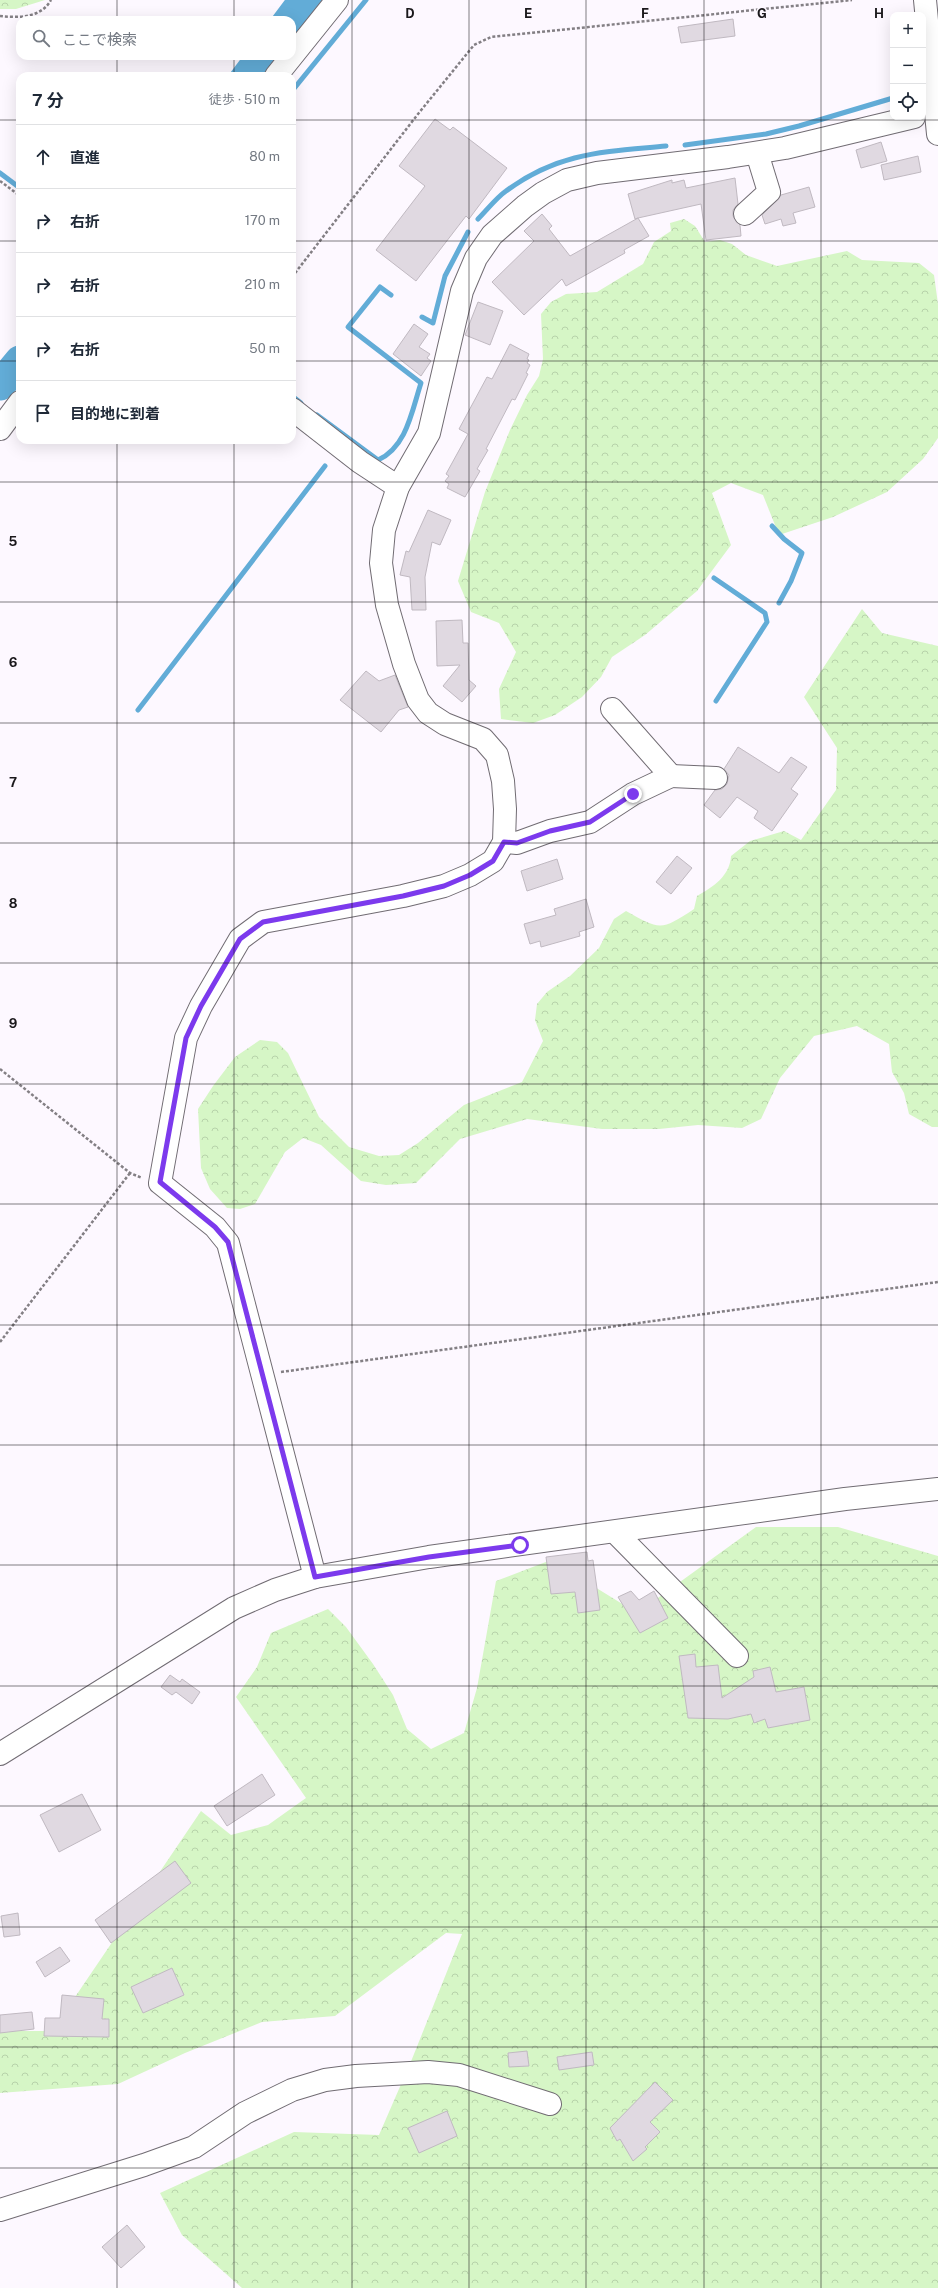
<!DOCTYPE html>
<html lang="ja">
<meta charset="utf-8">
<style>
:root{--surface:#fff;--page:#f2f2f3;--text:#1f2937;--muted:#747a83;--line:#e0e1e3}
body{margin:0;font-family:"Public Sans","Noto Sans JP",sans-serif;background:var(--page);color:var(--text)}
.controls{position:absolute;right:12px;top:12px;display:grid;overflow:hidden;border-radius:8px;box-shadow:0 4px 16px #0002}
.controls button{width:36px;height:36px;display:grid;place-items:center;padding:0;border:0;border-bottom:1px solid var(--line);background:var(--surface);color:var(--text);font:20px sans-serif}
.stop{position:absolute;width:12px;height:12px;margin:-9px;border:3px solid #7c3aed;border-radius:50%;background:#fff}
.stop.end{background:#7c3aed;border-color:#fff;box-shadow:0 1px 4px #0008}
.list{margin:0;padding:0;list-style:none}
h2{display:flex;justify-content:space-between;align-items:center;height:52px;margin:0;padding:0 16px;font-size:17px}
h2 small{font-size:13px;font-weight:400;color:var(--muted)}
.list li{display:grid;grid-template-columns:26px 1fr auto;gap:12px;align-items:center;box-sizing:border-box;height:64px;padding:0 16px;border-top:1px solid var(--line)}
.list b{display:block;font-size:15px;white-space:nowrap}
.list em{font-size:13px;font-style:normal;color:var(--muted)}
.icon{flex:none;width:22px;height:22px;fill:none;stroke:currentColor;stroke-width:2;stroke-linecap:round;stroke-linejoin:round}
.map{position:relative;flex:none;width:938px;height:2288px;overflow:hidden}
.search{position:absolute;background:var(--surface);box-shadow:0 4px 16px #0002;left:16px;top:16px;width:280px;height:44px;display:flex;align-items:center;gap:10px;box-sizing:border-box;padding:0 14px;border-radius:12px;color:var(--muted);font-size:15px}
.panel{position:absolute;background:var(--surface);box-shadow:0 4px 16px #0002;left:16px;top:72px;width:280px;height:372px;border-radius:12px}
.map>svg:first-child{display:block}
</style>
<div class="map">
<svg width="938" height="2288" viewBox="0 0 938 2288">
<defs>
<pattern id="forest-crowns" width="20" height="18" patternUnits="userSpaceOnUse"><rect width="20" height="18" fill="#d6f6c6"/><path d="M2 6a3 3 0 1 1 6 0M12 15a3 3 0 1 1 6 0" fill="none" stroke="#b7d2aa"/></pattern>
</defs>
<rect width="100%" height="100%" fill="#fdf8ff"/>
<g fill="url(#forest-crowns)">
<path d="M0,0H45L16,9H0Z"/>
<path d="M684,219L695,226L705,242L720,240L732,244L746,255L777,266L847,251L862,260L919,263L934,275L938,304V438L923,459L887,492L833,517L779,535L763,495L731,483L712,493L731,545L697,591L645,635L612,657L601,677L582,697L555,715L533,723L501,719L499,689L516,652L499,623L471,612L458,581L485,492L510,430L527,395L539,376L543,359L541,314L551,302L566,294L597,292L643,264L654,242L671,231L670,223Z"/>
<path d="M862,609L882,633L938,646V1127H932L909,1114L904,1093L892,1072L889,1044L857,1026L814,1036L780,1078L761,1119L742,1128L698,1125L659,1129H602L527,1119L460,1139L416,1183L386,1185L361,1181L321,1145L303,1138L285,1152L255,1204L240,1209L227,1208L210,1189L201,1168L198,1109L213,1086L235,1057L260,1040L277,1042L288,1053L319,1117L349,1147L379,1156L399,1155L418,1143L464,1105L522,1082L543,1041L535,1020L537,1004L547,992L570,976L599,948L614,919L626,911C660,930 661,931 694,909L697,896C713,887 730,876 731,856L750,841L784,831L801,840L836,790L837,748L804,697Z"/>
<path d="M756,1527H838L938,1556V2288H242L182,2235L160,2193L294,2132L379,2135L412,2059L462,1934L446,1933L335,2016L262,2022L185,2053L118,2084L0,2093V2031H52L201,1811L231,1835L268,1825L306,1798L236,1697L257,1667L271,1633L328,1609L346,1627L373,1664L393,1695L407,1729L431,1749L464,1733L477,1688L496,1581L551,1560L637,1613Z"/>
</g>
<g fill="none" stroke-linecap="round" stroke-linejoin="round">
<g stroke="#62acd7" stroke-width="5">
<path d="M273,20L288,0"/>
<path d="M231,76L246,56"/>
<path d="M292,91L366,0"/>
<path d="M685,145L766,134L799,126L893,98"/>
<path d="M0,173L20,188"/>
<path d="M478,219C487,210 496,198 506,191C559,152 604,152 666,146"/>
<path d="M422,317L433,323L445,276L468,232"/>
<path d="M292,396L301,403"/>
<path d="M317,415L378,460C407,447 412,410 421,383L348,327L380,287L391,295"/>
<path d="M772,526L784,539L802,553L791,581L779,603"/>
<path d="M714,578L765,613L767,622L716,701"/>
<path d="M138,710L325,466"/>
</g>
<g stroke="#62acd7" stroke-width="31">
<path d="M292,20L308,0"/>
<path d="M249,76L264,56"/>
<path d="M0,385L20,361"/>
</g>
</g>
<g fill="#e0d9e1" stroke="#c0b9c1">
<path d="M733,19L735,36L681,43L678,27Z"/>
<path d="M435,119L450,130L453,127L507,168L469,219L466,216L416,281L376,250L425,186L399,166Z"/>
<path d="M881,142L887,161L861,168L856,150Z"/>
<path d="M918,156L921,172L884,180L881,165Z"/>
<path d="M735,178L738,204L733,210V216L740,225L741,236L706,240L701,204L638,218L649,236L624,250L625,253L566,286L562,279L524,315L492,282L534,241L524,231L542,214L552,226L549,229L570,256L638,218L635,219L628,194L672,180V183L684,180L686,188Z"/>
<path d="M809,187L815,207L793,213L796,223L783,226L781,219L765,224L762,215L781,195Z"/>
<path d="M478,302L503,311L490,345L465,335Z"/>
<path d="M414,324L428,334L419,347L430,354L427,358L431,361L421,376L393,354Z"/>
<path d="M510,344L529,354L527,359L529,360L527,363L530,365L526,373L528,374L515,400L512,399L486,449L488,450L477,469L480,471L465,497L447,488L449,484L445,481L449,476L446,474L468,434L459,429L487,377L492,379Z"/>
<path d="M428,510L451,520L440,545L432,542L425,577L426,610H412L410,577L400,575L406,551L409,552Z"/>
<path d="M462,620L463,643H468L469,680L476,686L462,702L443,686L460,665L437,666L436,621Z"/>
<path d="M366,671L379,681L395,675L408,707L399,710L381,732L340,700Z"/>
<path d="M738,747L779,773L791,757L807,767L791,789L798,794L772,831L754,818L758,811L737,797L720,818L704,805L715,790L722,789L727,784L729,775L724,769Z"/>
<path d="M677,856L692,868L671,894L656,882Z"/>
<path d="M557,859L563,879L527,891L521,871Z"/>
<path d="M586,899L594,927L579,932L580,936L541,947L540,941L530,944L524,924L556,915L554,909Z"/>
<path d="M587,1552L588,1561L593,1560L600,1610L578,1613L575,1592L551,1594L546,1557Z"/>
<path d="M631,1591L639,1600L654,1591L668,1618L640,1633L618,1597Z"/>
<path d="M695,1654L696,1667L718,1665L722,1698L754,1677L753,1671L770,1667L776,1692L804,1687L810,1720L768,1728L765,1719L754,1723L751,1714L728,1719L688,1718L679,1656Z"/>
<path d="M170,1675L180,1682L182,1679L200,1692L192,1704L176,1692L172,1695L161,1687Z"/>
<path d="M262,1774L275,1795L227,1826L214,1806Z"/>
<path d="M82,1794L101,1830L59,1852L40,1815Z"/>
<path d="M175,1861L191,1883L111,1943L95,1920Z"/>
<path d="M18,1913L20,1935L4,1937L1,1916Z"/>
<path d="M60,1947L70,1961L45,1977L36,1962Z"/>
<path d="M172,1968L184,1995L143,2013L131,1987Z"/>
<path d="M62,1995L104,1999L102,2019H109V2037L44,2036L45,2018H60Z"/>
<path d="M32,2012L34,2029L0,2033V2015Z"/>
<path d="M527,2051L529,2066L509,2067L508,2053Z"/>
<path d="M592,2052L594,2065L559,2070L557,2057Z"/>
<path d="M655,2082L673,2100L650,2122L660,2132L645,2147L647,2149L633,2161L620,2139L617,2141L610,2128Z"/>
<path d="M447,2111L457,2136L419,2153L408,2128Z"/>
<path d="M127,2225L145,2247L121,2268L102,2247Z"/>
</g>
<g fill="none" stroke-linecap="round" stroke-linejoin="round">
<defs>
<g id="minor">
<path d="M925,0L938,134"/>
<path d="M276,76L337,0"/>
<path d="M745,214L769,192L757,153"/>
<path d="M292,409L360,462L398,487"/>
<path d="M0,429L20,402"/>
<path d="M671,776L716,778"/>
<path d="M504,842L517,843L550,831L590,822L633,794L671,776L612,709"/>
<path d="M615,1532L737,1656"/>
<path d="M315,1577L228,1243L215,1227L160,1183L186,1038L201,1006L240,939L263,922L403,896L444,886L470,875L493,861L504,842L505,809L503,781L497,755L483,739L445,724L428,713L418,700L404,664L387,605L381,563L384,530L398,487L429,433L462,291L476,258L492,235L525,206L543,193L567,180L597,173L728,157L785,148L914,117"/>
<path d="M0,1754L234,1608L275,1590L315,1577L429,1557L845,1499L938,1489"/>
<path d="M0,2210L144,2165L194,2147L245,2113L292,2090L325,2080L356,2076L428,2072L459,2075L550,2104"/>
</g>
</defs>
<use href="#minor" stroke="#716c73" stroke-width="24"/>
<g stroke="#837f84" stroke-width="2.5" stroke-dasharray="3 2" stroke-linecap="butt">
<path d="M0,16C18,18 41,18 51,0"/>
<path d="M0,181L20,196"/>
<path d="M292,277L418,114L474,45L491,37L852,0"/>
<path d="M0,1069L130,1173L142,1178"/>
<path d="M0,1342L130,1173"/>
<path d="M281,1372L938,1282"/>
</g>
<use href="#minor" stroke="#fff" stroke-width="22"/>
</g>
<g fill="none" stroke-linecap="round" stroke-linejoin="round">
<path stroke="#7c3aed" stroke-width="5" d="M520,1545L429,1557L315,1577L228,1242L215,1227L160,1182L186,1038L201,1006L240,939L263,922L403,896L444,886L470,875L493,861L504,842L517,843L550,831L590,822L633,794"/>
</g>
<path fill="none" stroke="#1a181b" stroke-width="1" stroke-opacity="0.55" d="M117,0V20M234,0V20M352,0V2288M469,0V2288M586,0V2288M704,0V2288M821,0V2288M117,56V76M234,56V76M0,120H20M292,120H938M0,241H20M292,241H938M0,361H20M292,361H938M117,440V2288M234,440V2288M0,482H938M0,602H938M0,723H938M0,843H938M0,963H938M0,1084H938M0,1204H938M0,1325H938M0,1445H938M0,1565H938M0,1686H938M0,1806H938M0,1927H938M0,2047H938M0,2168H938"/>
<g font-size="13" text-anchor="middle" font-weight="bold" fill="#1a181b" stroke="#fdf8ff" stroke-width="3" stroke-linejoin="round" paint-order="stroke">
<text x="410" y="18">D</text>
<text x="528" y="18">E</text>
<text x="645" y="18">F</text>
<text x="762" y="18">G</text>
<text x="879" y="18">H</text>
<text x="13" y="546">5</text>
<text x="13" y="667">6</text>
<text x="13" y="787">7</text>
<text x="13" y="908">8</text>
<text x="13" y="1028">9</text>
</g>
</svg>
<div class="controls">
<button>+</button>
<button>−</button>
<button><svg class="icon" aria-label="locate" viewBox="0 0 24 24"><circle cx="12" cy="12" r="6"/><path d="M12 2v4M12 18v4M2 12h4M18 12h4"/></svg></button>
</div>
<div class="stop" style="left:520px;top:1545px"></div>
<div class="stop end" style="left:633px;top:794px"></div>
<div class="search"><svg class="icon" aria-label="search" viewBox="0 0 24 24"><circle cx="10" cy="10" r="6"/><path d="M15 15l6 6"/></svg>ここで検索</div>
<section class="panel">
<h2>7 分<small>徒歩 · 510 m</small></h2>
<ul class="list">
<li><svg class="icon" aria-label="ahead" viewBox="0 0 24 24"><path d="M12 20V5M6 11l6-6 6 6"/></svg><div><b>直進</b></div><em>80 m</em></li>
<li><svg class="icon" aria-label="right" viewBox="0 0 24 24"><path d="M7 20v-9h11M14 6l5 5-5 5"/></svg><div><b>右折</b></div><em>170 m</em></li>
<li><svg class="icon" aria-label="right" viewBox="0 0 24 24"><path d="M7 20v-9h11M14 6l5 5-5 5"/></svg><div><b>右折</b></div><em>210 m</em></li>
<li><svg class="icon" aria-label="right" viewBox="0 0 24 24"><path d="M7 20v-9h11M14 6l5 5-5 5"/></svg><div><b>右折</b></div><em>50 m</em></li>
<li><svg class="icon" aria-label="arrive" viewBox="0 0 24 24"><path d="M6 21V4h12l-3 4 3 4H6"/></svg><div><b>目的地に到着</b></div></li>
</ul>
</section>
</div>
